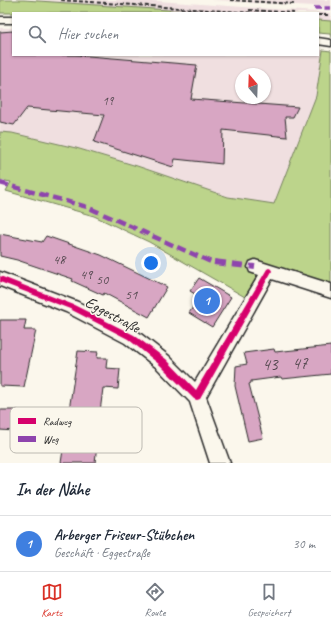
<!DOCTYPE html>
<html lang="de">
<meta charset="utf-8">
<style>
:root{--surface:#fff;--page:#f6f6f7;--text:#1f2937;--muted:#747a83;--line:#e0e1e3;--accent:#d93025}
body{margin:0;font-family:Caveat,sans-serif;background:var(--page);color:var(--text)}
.compass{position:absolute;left:235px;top:68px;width:36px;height:36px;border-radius:50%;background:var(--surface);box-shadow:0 1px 3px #0004;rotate:341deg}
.you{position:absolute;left:151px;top:263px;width:14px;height:14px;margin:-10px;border:3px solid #fff;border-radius:50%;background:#1a73e8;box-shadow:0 0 0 6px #1a73e833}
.badge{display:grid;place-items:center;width:26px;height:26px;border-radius:50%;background:var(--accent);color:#fff;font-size:13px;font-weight:700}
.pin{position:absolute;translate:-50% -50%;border:2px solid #fff;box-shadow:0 1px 4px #0006}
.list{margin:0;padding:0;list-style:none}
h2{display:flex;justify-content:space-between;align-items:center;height:52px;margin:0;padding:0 16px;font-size:17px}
h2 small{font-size:13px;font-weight:400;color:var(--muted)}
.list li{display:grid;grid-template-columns:26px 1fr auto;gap:12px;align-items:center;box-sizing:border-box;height:56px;padding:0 16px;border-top:1px solid var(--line)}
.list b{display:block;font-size:15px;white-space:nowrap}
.list p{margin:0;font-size:13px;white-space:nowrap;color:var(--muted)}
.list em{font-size:13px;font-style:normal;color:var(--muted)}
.icon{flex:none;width:22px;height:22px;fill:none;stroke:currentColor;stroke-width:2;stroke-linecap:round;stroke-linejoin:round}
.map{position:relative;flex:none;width:331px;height:463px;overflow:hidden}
.search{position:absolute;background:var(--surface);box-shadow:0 1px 3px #0004;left:12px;right:12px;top:12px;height:44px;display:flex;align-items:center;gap:10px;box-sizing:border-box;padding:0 14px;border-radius:0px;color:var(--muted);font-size:15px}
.sheet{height:108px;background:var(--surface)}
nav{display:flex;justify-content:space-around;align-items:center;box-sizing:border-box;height:56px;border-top:1px solid var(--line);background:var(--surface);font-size:11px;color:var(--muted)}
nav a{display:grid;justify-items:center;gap:2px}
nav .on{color:var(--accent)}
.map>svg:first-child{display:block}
</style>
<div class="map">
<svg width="331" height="463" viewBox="0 0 331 463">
<rect width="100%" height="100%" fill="#fbf7ec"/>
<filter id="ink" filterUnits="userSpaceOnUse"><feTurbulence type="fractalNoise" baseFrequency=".025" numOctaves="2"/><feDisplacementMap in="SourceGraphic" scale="8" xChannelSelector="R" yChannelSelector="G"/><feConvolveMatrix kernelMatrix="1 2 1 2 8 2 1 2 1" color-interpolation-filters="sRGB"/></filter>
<g filter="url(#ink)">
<g fill="#f0dfe0" fill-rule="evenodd">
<path d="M24,0H144L316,12L331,13V21L318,20V13H212Z"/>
<path d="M211,0H331V7L314,6Z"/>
<path d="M0,28H13V55H318V49L323,50L316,96L274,204L228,197L137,166L76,148L12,133L0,132ZM241,74H265V98H241Z"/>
</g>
<g fill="#bcd48b" stroke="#74805b">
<path d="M0,0H24L212,13H0Z"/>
<path d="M318,20L331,21V38L330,34L318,33Z"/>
<path d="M323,50L331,51V296L260,271L245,297L149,242L94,216L6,191L11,182L0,180V132L12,133L76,148L137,166L228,197L274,204L316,96Z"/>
</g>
<g fill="#d8a6c3" stroke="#2b2b2b">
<path d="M13,31V55H76L197,65L191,99L298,107L293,117H285L287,137L223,130L222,164L175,159L173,167L94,142L104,115L27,108L14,125L0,122V32Z"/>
<path d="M0,234L42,242L46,236L101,255L167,287L149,317L104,293L103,295L72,281L73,279L17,260L0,256Z"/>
<path d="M199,278L231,297L212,327L189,313L200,297L190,291Z"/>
<path d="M0,320H26L24,330H36L24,387L0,386Z"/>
<path d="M331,346V374L282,379L281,377L251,381V383L249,384L263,438L248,441L235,386L236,366L247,364L244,353L274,349L275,352Z"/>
<path d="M78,351L98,352L97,358H107L106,368L120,369L118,389L103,388L100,412H115L113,433H98L95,463H61Z"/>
<path d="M0,410H18L14,431L0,430Z"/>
</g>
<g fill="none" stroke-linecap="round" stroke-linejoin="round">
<defs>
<g id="street">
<rect x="0" y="17" width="13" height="6"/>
<path d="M318,38L331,40V46L318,44Z"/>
<path d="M255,260L331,284V298L272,279L206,397L230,463H210L190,402L157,368L125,343L66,312L0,286V272L78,302L137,331L169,356L195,382L259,275L250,272L248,267L250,262Z"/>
</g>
</defs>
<use href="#street" stroke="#2b2b2b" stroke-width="3"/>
<use href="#street" fill="#fbf7ec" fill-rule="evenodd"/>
<g stroke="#2b2b2b" stroke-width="2" stroke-dasharray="4 2" stroke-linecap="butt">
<path d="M61,0L253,13"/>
<path d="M230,0L294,4"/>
<path d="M249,10L294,13"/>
<path d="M318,15H331"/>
</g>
<path stroke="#8e44ad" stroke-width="3.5" stroke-dasharray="7 3.5" stroke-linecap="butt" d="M314,8H331"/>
<path stroke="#8e44ad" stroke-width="4.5" stroke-dasharray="9 4.5" stroke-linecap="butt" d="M0,183L87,207L211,262L223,263"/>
<path stroke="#8e44ad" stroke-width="6" stroke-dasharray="12 6" stroke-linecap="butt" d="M214,262L255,267"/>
<defs>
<path id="cycleway" d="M269,268L271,269L272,271L271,273L200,399L197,400L194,399L160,365L128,339L70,309L0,282V276L74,305L134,335L166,359L196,390L267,269Z"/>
</defs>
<use href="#cycleway" stroke="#fbf7ec" stroke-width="2"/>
<use href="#cycleway" fill="#d6006c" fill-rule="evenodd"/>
</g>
</g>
<g text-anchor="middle" stroke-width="3" stroke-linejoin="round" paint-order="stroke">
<g font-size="12" fill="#564a51">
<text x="108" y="105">19</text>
</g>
<g font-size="14" fill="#564a51">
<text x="59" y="264">48</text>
<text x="86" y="279">49</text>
<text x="102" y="284">50</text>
<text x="131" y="299">51</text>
</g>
<g font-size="16" fill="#2b2b2b" stroke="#fbf7ec">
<text transform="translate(113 314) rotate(28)" y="6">Eggestraße</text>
</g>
<g font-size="17" fill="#564a51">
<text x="300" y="369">47</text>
<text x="270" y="370">43</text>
</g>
</g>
<rect x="10" y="407" width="132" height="46" rx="6" fill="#fbf7ec" stroke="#bdbab2" stroke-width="1"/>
<rect x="18" y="418" width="18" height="6" fill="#d6006c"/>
<rect x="18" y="436" width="18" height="6" fill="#8e44ad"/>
<g font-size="11" fill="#2b2b2b">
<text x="43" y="425">Radweg</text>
<text x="43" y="443">Weg</text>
</g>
</svg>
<svg class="compass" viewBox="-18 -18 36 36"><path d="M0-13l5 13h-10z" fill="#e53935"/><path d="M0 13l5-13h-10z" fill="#747a83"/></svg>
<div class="you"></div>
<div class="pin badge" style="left:207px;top:301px;background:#3f7fe0">1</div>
<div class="search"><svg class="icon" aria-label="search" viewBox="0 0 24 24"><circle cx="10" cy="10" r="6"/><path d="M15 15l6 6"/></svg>Hier suchen</div>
</div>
<section class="sheet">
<h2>In der Nähe<small></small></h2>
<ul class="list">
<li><span class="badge" style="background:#3f7fe0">1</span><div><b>Arberger Friseur-Stübchen</b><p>Geschäft · Eggestraße</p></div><em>30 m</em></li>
</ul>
</section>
<nav>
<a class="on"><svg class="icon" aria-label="map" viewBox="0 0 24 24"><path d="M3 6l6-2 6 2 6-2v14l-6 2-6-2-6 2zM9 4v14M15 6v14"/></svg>Karte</a>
<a><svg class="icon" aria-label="directions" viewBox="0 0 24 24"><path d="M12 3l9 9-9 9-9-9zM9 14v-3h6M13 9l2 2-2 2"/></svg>Route</a>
<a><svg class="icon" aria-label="saved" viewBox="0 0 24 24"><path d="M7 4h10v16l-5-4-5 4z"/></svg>Gespeichert</a>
</nav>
